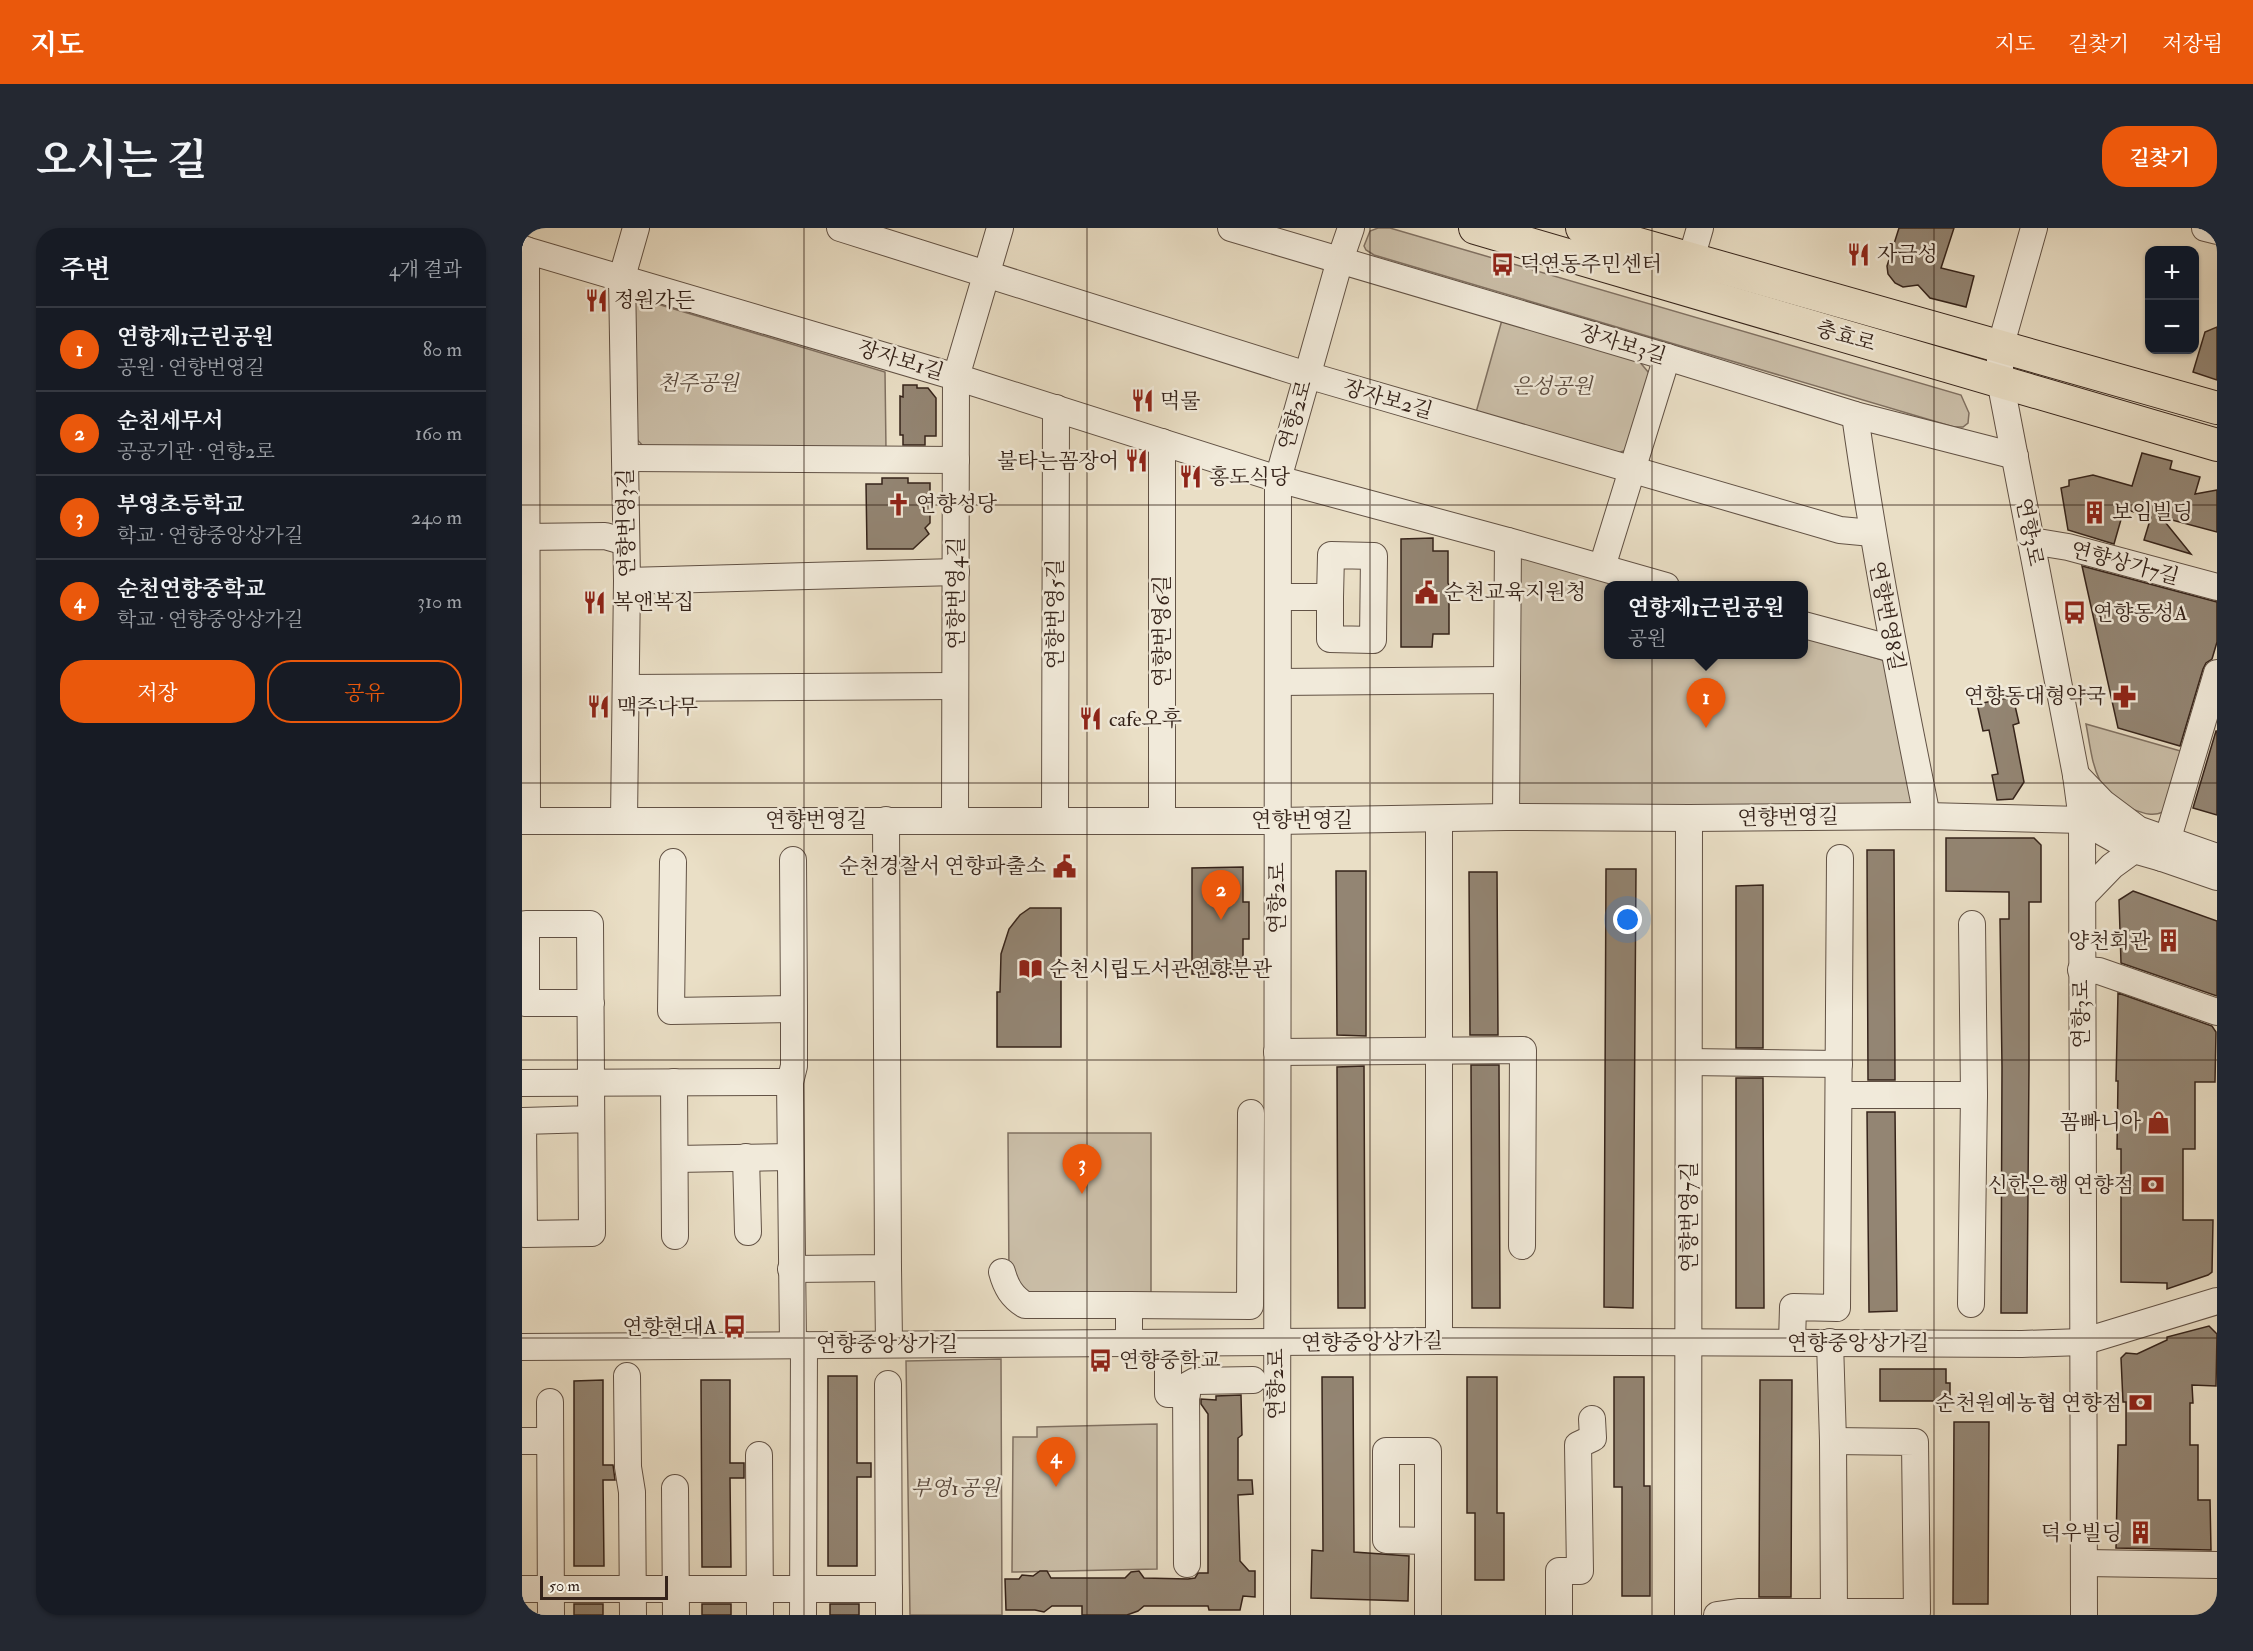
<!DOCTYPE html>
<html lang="ko">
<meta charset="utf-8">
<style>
:root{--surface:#171b24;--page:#242831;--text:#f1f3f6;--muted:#9ea1a6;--line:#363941;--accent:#ea580c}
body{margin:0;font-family:"IM FELL Double Pica","Noto Serif KR",serif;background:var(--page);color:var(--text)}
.controls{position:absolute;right:18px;top:18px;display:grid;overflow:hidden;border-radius:12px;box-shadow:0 2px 4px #0004}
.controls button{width:54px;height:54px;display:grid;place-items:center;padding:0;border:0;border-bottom:2px solid var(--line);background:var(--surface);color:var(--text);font:30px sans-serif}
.scale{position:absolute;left:18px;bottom:15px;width:128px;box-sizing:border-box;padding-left:6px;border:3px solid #35231a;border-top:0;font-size:16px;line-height:21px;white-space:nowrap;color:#35231a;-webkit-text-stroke:4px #f1eada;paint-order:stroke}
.you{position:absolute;left:1106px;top:692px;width:21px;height:21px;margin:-15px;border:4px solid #fff;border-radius:50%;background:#1a73e8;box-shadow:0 0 0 9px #1a73e833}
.badge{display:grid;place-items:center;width:39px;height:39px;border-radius:50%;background:var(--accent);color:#fff;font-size:20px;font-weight:700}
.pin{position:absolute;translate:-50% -50px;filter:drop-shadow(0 2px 3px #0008)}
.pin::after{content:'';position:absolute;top:32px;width:21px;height:18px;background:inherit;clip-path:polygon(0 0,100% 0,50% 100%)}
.popup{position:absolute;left:1082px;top:353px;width:204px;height:78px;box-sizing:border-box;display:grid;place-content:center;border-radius:12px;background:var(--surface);filter:drop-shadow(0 2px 4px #0005);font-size:20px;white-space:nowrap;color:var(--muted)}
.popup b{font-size:22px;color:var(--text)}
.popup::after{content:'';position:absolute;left:50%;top:100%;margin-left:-12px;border:12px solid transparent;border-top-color:var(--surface)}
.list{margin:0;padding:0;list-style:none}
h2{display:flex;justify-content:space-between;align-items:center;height:78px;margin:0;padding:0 24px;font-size:26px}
h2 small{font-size:20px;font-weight:400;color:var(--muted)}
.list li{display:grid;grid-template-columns:39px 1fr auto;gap:18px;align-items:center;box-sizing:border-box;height:84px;padding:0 24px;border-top:2px solid var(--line)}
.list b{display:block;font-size:22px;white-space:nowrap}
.list p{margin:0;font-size:20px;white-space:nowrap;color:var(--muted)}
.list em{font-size:20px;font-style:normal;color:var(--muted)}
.actions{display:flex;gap:12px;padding:18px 24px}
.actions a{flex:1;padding:14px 0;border:2px solid var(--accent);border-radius:24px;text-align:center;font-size:21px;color:var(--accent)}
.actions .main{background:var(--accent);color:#fff}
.map{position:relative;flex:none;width:1695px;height:1387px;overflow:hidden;border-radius:24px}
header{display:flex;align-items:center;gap:36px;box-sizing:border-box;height:84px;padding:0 30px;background:var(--accent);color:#fff}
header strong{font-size:28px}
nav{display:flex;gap:33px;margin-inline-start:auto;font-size:21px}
.intro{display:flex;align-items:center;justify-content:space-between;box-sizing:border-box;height:144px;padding:0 36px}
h1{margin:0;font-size:42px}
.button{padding:15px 27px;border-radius:24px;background:var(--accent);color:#fff;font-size:21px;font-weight:700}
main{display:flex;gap:36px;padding:0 36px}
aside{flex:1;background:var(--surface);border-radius:24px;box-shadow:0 2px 4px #0004}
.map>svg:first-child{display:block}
</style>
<header>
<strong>지도</strong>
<nav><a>지도</a><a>길찾기</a><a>저장됨</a></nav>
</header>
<div class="intro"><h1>오시는 길</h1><a class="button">길찾기</a></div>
<main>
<aside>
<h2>주변<small>4개 결과</small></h2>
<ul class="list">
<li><span class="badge">1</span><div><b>연향제1근린공원</b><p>공원 · 연향번영길</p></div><em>80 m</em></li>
<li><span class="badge">2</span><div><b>순천세무서</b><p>공공기관 · 연향2로</p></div><em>160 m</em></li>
<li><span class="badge">3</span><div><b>부영초등학교</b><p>학교 · 연향중앙상가길</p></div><em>240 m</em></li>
<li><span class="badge">4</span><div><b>순천연향중학교</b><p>학교 · 연향중앙상가길</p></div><em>310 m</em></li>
</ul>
<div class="actions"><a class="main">저장</a><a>공유</a></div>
</aside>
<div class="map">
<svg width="1695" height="1387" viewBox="0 0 1695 1387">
<rect width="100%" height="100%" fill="#eadfc6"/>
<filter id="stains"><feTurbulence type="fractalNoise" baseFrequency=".00333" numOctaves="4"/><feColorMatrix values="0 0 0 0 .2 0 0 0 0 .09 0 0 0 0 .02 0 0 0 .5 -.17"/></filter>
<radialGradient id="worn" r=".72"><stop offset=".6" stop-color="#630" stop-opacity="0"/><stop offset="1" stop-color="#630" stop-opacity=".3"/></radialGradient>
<g fill="#cbbfa9" stroke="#807162" stroke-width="1.5">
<path d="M856,0H868L1439,167L1447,185L1446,195L1441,199H1432L852,27L844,22L842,18L848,3Z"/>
<path d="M112,69L363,144L364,222L122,219L110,206Z"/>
<path d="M980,92L1116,132L1132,151L1111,220L1089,227L953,188Z"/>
<path d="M994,326L1103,357L1086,358V426H1282V409L1367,434L1391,580L1000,581L990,565Z"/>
<path d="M1564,496L1662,524L1641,584C1630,589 1621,585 1610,581C1571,564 1571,533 1564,496Z"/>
<path d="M486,905H629V1071H513L487,1050Z"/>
<path d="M479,1131L480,1387H388L384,1133Z"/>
<path d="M635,1196V1341L490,1344L491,1209H515V1199Z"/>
</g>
<g fill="#938573" stroke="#35231a" stroke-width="1.5">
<path d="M1377,0H1432L1419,40L1452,48L1444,79L1408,70L1396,57L1381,59L1373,55L1366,46L1365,38Z"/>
<path d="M1695,99V152L1671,144L1683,104Z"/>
<path d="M381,157H395V160H406L414,170V208H403V217H381V207H378V168L381,169Z"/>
<path d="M1620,225L1650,233L1648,241L1678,249L1673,266L1695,262V304L1639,289L1669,326L1622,312L1629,289L1602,281L1592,316L1546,302L1539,260L1547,258V252L1571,247L1610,258Z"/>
<path d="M360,250H386V255H408V295L403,300L407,306L391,321H345L344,256H360Z"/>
<path d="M911,310V323H926V355L929,362L927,368V406H911L910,419H879V311Z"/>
<path d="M1560,338L1695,374V414L1690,431L1684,435L1681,441L1658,518L1596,500Z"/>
<path d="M1491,469L1497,495L1491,497L1502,554L1491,571L1475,572L1470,547L1476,546L1467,502L1461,503L1455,476Z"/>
<path d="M1694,503H1695V587L1671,580Z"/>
<path d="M1424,610H1512L1519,617V674H1507V839L1505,1085H1479L1480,839L1478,691H1487V664L1424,663Z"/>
<path d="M1345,622H1372L1373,852H1346Z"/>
<path d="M721,639V674H727V711H721V746H670V640Z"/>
<path d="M1084,641H1114L1111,1080L1082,1079Z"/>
<path d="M814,643H844V808L815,807Z"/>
<path d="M947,644H975L976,807H948Z"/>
<path d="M1241,657V820H1214V658Z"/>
<path d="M1611,663L1695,693V768L1599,735L1597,672Z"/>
<path d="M508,680H539V819H475V764H478L479,726L487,701L498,687Z"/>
<path d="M1596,765L1690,798L1694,804L1693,854H1673V921H1661V992H1691L1690,1044L1686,1047L1645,1061V1055L1599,1054V921H1595L1596,853H1594Z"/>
<path d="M949,837H977L978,1080H950Z"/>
<path d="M842,838L843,1080H816L815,839Z"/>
<path d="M1214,850H1241L1242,1080H1214Z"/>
<path d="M1345,884H1373L1375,1083L1347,1084Z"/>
<path d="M1687,1098L1695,1106L1694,1158L1670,1157L1671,1175H1668V1217H1676V1272H1688L1689,1322L1594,1320L1596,1217H1604V1174H1601L1599,1130L1604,1125L1615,1126L1645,1112V1109Z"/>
<path d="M1358,1141H1424V1155H1428V1173H1358Z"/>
<path d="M306,1148H335V1235H349V1249H335V1338H306Z"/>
<path d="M800,1149H831L832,1324L887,1328L886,1373L789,1370L790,1322L801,1323Z"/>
<path d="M945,1149H975V1285H982V1352H953V1285H945Z"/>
<path d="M1092,1149H1122V1258H1128V1368H1100V1259H1092Z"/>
<path d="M81,1152V1237H91L93,1252H81L82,1338H52V1153Z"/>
<path d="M179,1152H208V1235H222V1250H208L209,1339H180Z"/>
<path d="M1238,1152H1270L1269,1369H1237Z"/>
<path d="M719,1167L720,1207L716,1210V1252H730L731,1266L716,1267L718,1333L727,1343H733V1369L721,1368L718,1382H687L686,1378H622L616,1383L605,1387H560V1378H530L522,1384L513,1382H484L483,1351H497L500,1347L511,1348L518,1343H525L529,1350H603L609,1344L617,1343L622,1350L666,1351L673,1350L676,1345H686V1186L679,1176V1171L694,1172V1168Z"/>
<path d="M1432,1194H1467L1466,1376H1431Z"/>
<rect x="52" y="1376" width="29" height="11"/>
<rect x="180" y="1376" width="29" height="11"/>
<rect x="308" y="1376" width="29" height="11"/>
</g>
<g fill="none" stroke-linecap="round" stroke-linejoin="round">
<defs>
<g id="minor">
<path d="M318,0L785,147L1318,302L1350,305"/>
<path d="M709,0L1145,129L1333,187L1493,228"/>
<path d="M1512,0L1478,120V152L1554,547L1560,592L1562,1387"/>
<path d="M1683,0L1695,3"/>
<path d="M0,21L434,149L756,251L986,313L984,589"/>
<path d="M4,22L5,593"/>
<path d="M1169,31L1178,0"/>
<path d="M1333,187C1352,322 1378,455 1405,588"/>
<path d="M640,214V592"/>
<path d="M103,230L434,232"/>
<path d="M0,309L83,308L104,314"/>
<path d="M986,313L1144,358"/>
<path d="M1510,313L1546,319L1695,359"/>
<path d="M1080,339L1145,129"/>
<path d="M105,353L434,344"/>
<path d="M756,369H808V411L851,412L852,328L809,327L808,369"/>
<path d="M1282,397L1371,421"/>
<path d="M756,454L985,452"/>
<path d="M104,460L433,458"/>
<path d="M1554,547L1581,575L1613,599"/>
<path d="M102,592L105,353L100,49L114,0"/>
<path d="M0,593H755L984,589L1167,590L1405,588L1560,592L1615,601L1695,629"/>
<path d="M433,593L434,149L478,0"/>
<path d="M533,593L534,180"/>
<path d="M1573,600L1612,622L1640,630L1695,649"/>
<path d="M1640,630L1695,445"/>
<path d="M151,634L149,783L272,781"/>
<path d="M1561,668L1590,638L1612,622"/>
<path d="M1559,742L1577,743L1695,784"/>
<path d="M755,824L1001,822L1000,1018"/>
<path d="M1167,834L1317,836"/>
<path d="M152,854L153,1008"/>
<path d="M0,855L268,854"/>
<path d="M1317,867H1452"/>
<path d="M69,891L1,893L2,1006L70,1005C69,902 69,799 68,696H4V775H69"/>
<path d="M224,929L226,1004"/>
<path d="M153,931L268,929"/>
<path d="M366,1040L367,1115"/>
<path d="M269,1041L366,1040L364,592"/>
<path d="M480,1044C484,1059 490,1069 503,1077H607V1115"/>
<path d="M1449,1076L1452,867L1450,696"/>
<path d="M607,1077L728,1078L729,885"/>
<path d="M917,1113V591"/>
<path d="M1270,1114L1271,1079L1315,1080L1318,630"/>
<path d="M646,1115V1166H665"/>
<path d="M271,1116L268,854L272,838V781L271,632"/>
<path d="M0,1119L917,1113L1500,1116L1560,1114L1695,1073"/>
<path d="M105,1148L106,1239L110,1264L111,1387"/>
<path d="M366,1156L367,1387"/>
<path d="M28,1174L29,1387"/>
<path d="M0,1213H28"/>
<path d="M1311,1213L1393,1214L1395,1384H1312V1387"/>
<path d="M237,1227L238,1387"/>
<path d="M153,1260L154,1387"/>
<path d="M906,1313L864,1312V1223H906V1387"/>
<path d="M1563,1335L1695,1337"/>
<path d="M665,1336L664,1158L673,1153L731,1152"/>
<path d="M0,1361H367"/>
<path d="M281,1387L282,1117"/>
<path d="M755,1387L756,251L818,32L829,0"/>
<path d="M1037,1387V1343H1058L1056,1217L1071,1210L1070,1191"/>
<path d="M1166,1387L1167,590"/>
<path d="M1195,1387L1216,1384H1312L1311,1213L1308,1114"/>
</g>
<g id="major">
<path d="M953,0L1695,217"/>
<path d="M1060,0L1695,180"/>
</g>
</defs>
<use href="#minor" stroke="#625245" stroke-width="28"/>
<use href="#major" stroke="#35231a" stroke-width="34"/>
<use href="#minor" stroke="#f1eada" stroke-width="26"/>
<use href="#major" stroke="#eadfc6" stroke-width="32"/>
</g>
<path fill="none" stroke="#35231a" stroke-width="1.5" stroke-opacity="0.55" d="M282,0V1387M565,0V1387M848,0V1387M1130,0V1387M1412,0V1387M0,277H1695M0,555H1695M0,832H1695M0,1110H1695"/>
<defs>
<symbol id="restaurant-bare" viewBox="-9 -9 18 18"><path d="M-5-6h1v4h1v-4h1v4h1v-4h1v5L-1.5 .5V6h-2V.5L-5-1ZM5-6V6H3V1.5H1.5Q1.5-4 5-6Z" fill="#8f2418" stroke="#f1eada" stroke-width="2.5" paint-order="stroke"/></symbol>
<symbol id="bus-bare" viewBox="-9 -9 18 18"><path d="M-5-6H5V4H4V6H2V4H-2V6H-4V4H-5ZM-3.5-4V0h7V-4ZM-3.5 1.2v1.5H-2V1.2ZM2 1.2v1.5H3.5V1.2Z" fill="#8f2418" stroke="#f1eada" stroke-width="2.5" paint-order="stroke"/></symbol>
<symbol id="church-bare" viewBox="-9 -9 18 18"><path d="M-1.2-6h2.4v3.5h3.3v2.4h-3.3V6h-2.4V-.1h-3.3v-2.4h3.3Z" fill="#8f2418" stroke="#f1eada" stroke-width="2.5" paint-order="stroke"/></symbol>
<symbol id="building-bare" viewBox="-9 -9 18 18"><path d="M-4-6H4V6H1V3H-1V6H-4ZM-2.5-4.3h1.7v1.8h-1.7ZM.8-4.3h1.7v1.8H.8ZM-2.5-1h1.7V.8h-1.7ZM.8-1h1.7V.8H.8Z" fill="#8f2418" stroke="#f1eada" stroke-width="2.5" paint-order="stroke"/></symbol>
<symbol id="civic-bare" viewBox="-9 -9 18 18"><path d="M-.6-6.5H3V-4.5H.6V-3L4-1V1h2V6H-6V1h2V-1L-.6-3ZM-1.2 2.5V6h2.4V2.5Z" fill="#8f2418" stroke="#f1eada" stroke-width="2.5" paint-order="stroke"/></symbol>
<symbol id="pharmacy-bare" viewBox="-9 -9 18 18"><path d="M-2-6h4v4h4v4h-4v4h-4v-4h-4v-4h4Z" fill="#8f2418" stroke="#f1eada" stroke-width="2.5" paint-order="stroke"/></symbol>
<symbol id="library-bare" viewBox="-9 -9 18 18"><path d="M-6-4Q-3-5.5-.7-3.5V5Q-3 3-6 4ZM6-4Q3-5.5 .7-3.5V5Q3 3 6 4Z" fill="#8f2418" stroke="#f1eada" stroke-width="2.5" paint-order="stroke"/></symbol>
<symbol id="shop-bare" viewBox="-9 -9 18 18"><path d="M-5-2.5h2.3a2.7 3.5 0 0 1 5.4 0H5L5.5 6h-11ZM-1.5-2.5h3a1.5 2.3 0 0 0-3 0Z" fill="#8f2418" stroke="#f1eada" stroke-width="2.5" paint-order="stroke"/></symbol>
<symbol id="bank-bare" viewBox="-9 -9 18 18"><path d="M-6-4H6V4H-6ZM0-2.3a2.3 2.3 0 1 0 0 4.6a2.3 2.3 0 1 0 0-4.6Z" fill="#8f2418" stroke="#f1eada" stroke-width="2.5" paint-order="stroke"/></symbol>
</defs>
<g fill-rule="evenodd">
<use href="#restaurant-bare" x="1320" y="10" width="33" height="33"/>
<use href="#bus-bare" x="964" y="20" width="33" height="33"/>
<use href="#restaurant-bare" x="58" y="56" width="33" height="33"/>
<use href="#restaurant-bare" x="604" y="156" width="33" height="33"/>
<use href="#restaurant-bare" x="598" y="216" width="33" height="33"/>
<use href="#restaurant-bare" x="652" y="232" width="33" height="33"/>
<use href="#church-bare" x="360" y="260" width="33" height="33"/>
<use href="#building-bare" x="1556" y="268" width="33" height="33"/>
<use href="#civic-bare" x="888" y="348" width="33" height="33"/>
<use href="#restaurant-bare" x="56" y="358" width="33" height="33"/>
<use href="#bus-bare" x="1536" y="368" width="33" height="33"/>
<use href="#pharmacy-bare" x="1586" y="452" width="33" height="33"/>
<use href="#restaurant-bare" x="60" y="462" width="33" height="33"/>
<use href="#restaurant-bare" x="552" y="474" width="33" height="33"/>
<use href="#civic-bare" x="526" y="622" width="33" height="33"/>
<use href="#building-bare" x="1630" y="696" width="33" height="33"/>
<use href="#library-bare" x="492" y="724" width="33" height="33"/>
<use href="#shop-bare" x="1620" y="878" width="33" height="33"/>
<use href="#bank-bare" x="1614" y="940" width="33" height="33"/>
<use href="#bus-bare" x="196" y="1082" width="33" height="33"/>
<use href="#bus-bare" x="562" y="1116" width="33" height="33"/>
<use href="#bank-bare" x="1602" y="1158" width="33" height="33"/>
<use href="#building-bare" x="1602" y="1288" width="33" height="33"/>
</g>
<g text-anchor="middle" stroke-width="5" stroke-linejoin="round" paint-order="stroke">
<g font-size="21" fill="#35231a" stroke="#f1eada" text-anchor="start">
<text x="1355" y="33">자금성</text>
<text x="998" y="43">덕연동주민센터</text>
<text x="92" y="79">정원가든</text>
<text x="638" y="180">먹물</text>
<text x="597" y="240" text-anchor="end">불타는꼼장어</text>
<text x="687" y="256">홍도식당</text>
<text x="394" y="283">연향성당</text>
<text x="1590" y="291">보임빌딩</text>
<text x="922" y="371">순천교육지원청</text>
<text x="91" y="381">복앤복집</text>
<text x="1571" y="392">연향동성A</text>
<text x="1584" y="475" text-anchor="end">연향동대형약국</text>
<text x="95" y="486">맥주나무</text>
<text x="587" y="498">cafe오후</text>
<text x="524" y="645" text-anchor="end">순천경찰서 연향파출소</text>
<text x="1628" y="720" text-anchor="end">양천회관</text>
<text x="527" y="748">순천시립도서관연향분관</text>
<text x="1619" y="901" text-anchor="end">꼼빠니아</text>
<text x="1612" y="964" text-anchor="end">신한은행 연향점</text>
<text x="195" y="1106" text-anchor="end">연향현대A</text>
<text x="597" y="1139">연향중학교</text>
<text x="1600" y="1182" text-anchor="end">순천원예농협 연향점</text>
<text x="1600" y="1312" text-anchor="end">덕우빌딩</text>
</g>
<g font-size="21" fill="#35231a" stroke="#f1eada">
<text transform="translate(1324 108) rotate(16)" y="7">충효로</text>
<text transform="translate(1101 116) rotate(17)" y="7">장자보3길</text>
<text transform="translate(379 132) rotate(17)" y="7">장자보1길</text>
<text transform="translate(866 171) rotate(16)" y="7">장자보2길</text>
<text transform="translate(773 187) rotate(-74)" y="7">연향2로</text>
<text transform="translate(104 295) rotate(-91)" y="7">연향번영3길</text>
<text transform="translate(1508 304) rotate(79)" y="7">연향3로</text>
<text transform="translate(1603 335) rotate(15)" y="7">연향상가7길</text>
<text transform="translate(434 365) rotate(-90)" y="7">연향번영4길</text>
<text transform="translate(533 386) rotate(-90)" y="7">연향번영5길</text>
<text transform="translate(1365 388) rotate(79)" y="7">연향번영8길</text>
<text transform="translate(640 403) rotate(-90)" y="7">연향번영6길</text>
<text transform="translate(1266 589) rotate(-1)" y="7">연향번영길</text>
<text x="294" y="599">연향번영길</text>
<text x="780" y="599">연향번영길</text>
<text transform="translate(755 670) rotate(-90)" y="7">연향2로</text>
<text transform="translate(1559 786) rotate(-90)" y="7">연향3로</text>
<text transform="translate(1167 989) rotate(-90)" y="7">연향번영7길</text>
<text transform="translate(850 1114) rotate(-1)" y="7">연향중앙상가길</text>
<text x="1336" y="1122">연향중앙상가길</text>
<text x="365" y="1123">연향중앙상가길</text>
<text transform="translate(754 1156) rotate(-90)" y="7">연향2로</text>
</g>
<g font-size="21" font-style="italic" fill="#5a4a3e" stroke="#f1eada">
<text x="176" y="162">천주공원</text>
<text x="1030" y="165">은성공원</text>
<text x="433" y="1267">부영1공원</text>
</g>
</g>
<rect width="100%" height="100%" filter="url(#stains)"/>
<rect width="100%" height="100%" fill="url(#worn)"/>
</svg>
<div class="controls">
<button>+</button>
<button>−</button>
</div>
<div class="scale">50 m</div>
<div class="you"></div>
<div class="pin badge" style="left:1184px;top:500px">1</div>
<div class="popup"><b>연향제1근린공원</b>공원</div>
<div class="pin badge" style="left:699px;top:692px">2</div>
<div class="pin badge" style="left:560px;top:966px">3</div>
<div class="pin badge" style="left:534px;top:1259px">4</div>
</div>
</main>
